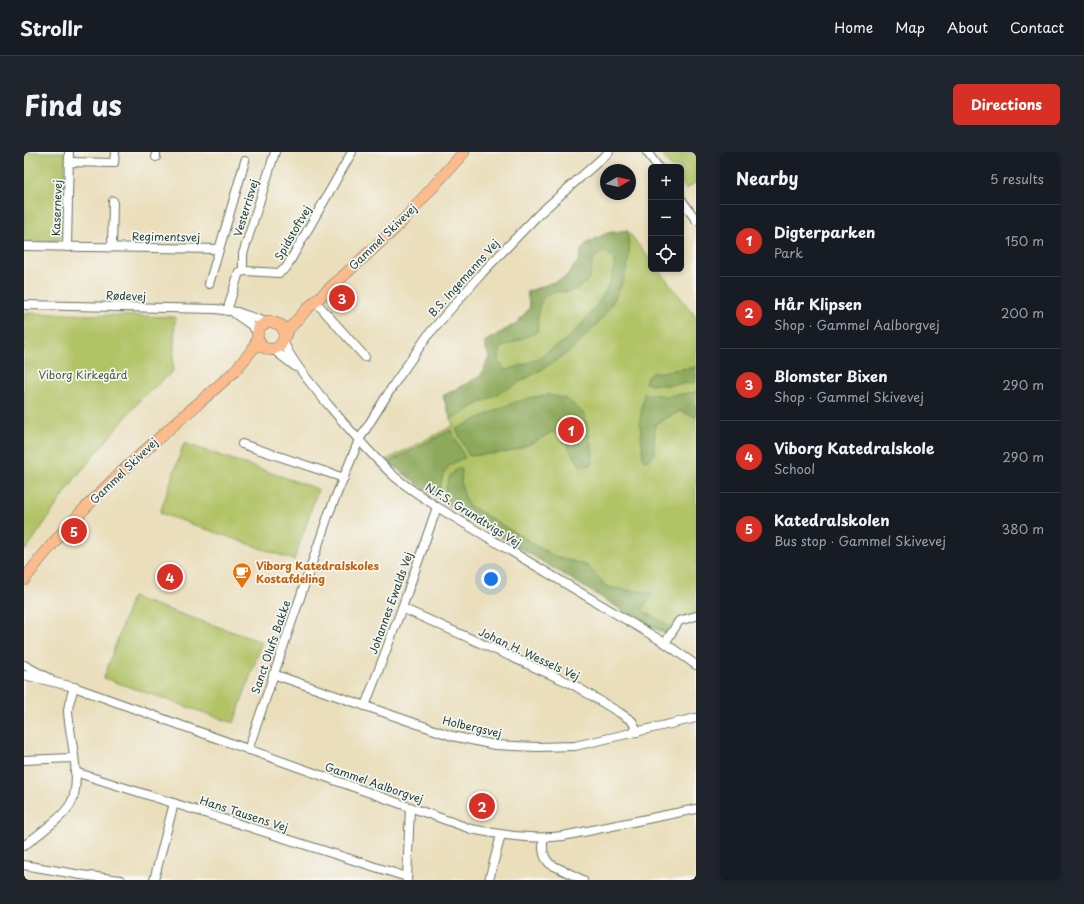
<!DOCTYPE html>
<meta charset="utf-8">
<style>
:root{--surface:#171b24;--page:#20242c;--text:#f1f3f6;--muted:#9ea1a6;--line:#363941;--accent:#d93025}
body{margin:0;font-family:"Playpen Sans",sans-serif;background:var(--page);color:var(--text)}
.controls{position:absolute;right:12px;top:12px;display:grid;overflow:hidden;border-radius:6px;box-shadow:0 2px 6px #0003}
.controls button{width:36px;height:36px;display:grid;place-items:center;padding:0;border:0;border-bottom:1px solid var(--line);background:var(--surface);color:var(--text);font:20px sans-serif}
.compass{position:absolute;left:576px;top:12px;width:36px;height:36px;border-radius:50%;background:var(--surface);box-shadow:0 2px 6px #0003;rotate:81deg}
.you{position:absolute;left:467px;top:427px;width:14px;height:14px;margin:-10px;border:3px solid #fff;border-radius:50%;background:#1a73e8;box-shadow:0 0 0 6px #1a73e833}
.badge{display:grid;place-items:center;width:26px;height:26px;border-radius:50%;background:var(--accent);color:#fff;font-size:13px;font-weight:700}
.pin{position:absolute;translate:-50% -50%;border:2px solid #fff;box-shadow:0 1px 4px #0006}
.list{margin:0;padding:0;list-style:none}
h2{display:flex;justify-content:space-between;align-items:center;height:52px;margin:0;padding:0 16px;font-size:17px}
h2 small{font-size:13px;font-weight:400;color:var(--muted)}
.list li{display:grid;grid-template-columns:26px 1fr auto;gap:12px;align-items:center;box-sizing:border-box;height:72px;padding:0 16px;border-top:1px solid var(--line)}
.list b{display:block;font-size:15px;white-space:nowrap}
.list p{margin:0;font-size:13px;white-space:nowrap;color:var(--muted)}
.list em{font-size:13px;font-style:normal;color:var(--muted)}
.icon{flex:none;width:22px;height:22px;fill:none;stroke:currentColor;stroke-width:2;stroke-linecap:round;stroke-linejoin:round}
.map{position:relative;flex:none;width:672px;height:728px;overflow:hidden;border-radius:6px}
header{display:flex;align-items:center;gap:24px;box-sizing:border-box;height:56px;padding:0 20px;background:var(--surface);border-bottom:1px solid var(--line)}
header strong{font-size:19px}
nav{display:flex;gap:22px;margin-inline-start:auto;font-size:14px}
.intro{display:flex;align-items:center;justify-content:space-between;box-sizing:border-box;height:96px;padding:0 24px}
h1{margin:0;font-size:28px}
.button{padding:10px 18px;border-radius:6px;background:var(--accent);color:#fff;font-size:14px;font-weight:700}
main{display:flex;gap:24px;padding:0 24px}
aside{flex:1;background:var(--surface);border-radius:6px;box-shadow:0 2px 6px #0003}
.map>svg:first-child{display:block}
</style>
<header>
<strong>Strollr</strong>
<nav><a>Home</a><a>Map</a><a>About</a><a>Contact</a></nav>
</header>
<div class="intro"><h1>Find us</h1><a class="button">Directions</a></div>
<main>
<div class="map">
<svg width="672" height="728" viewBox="0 0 672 728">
<rect width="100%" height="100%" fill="#f6f6f2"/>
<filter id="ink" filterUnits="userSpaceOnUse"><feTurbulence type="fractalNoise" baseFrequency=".025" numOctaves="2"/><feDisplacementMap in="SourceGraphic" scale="8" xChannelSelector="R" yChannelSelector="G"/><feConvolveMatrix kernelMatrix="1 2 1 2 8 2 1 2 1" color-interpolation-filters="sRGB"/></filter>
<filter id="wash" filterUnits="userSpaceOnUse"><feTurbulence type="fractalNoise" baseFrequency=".012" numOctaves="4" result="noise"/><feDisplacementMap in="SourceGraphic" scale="16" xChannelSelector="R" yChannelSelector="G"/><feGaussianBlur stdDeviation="0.9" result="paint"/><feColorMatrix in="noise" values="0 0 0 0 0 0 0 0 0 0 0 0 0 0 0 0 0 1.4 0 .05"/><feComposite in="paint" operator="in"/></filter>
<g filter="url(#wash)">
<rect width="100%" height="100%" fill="#eadebb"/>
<g fill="#b2c366" stroke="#68804d">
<path d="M0,0H41L39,82L34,89H0Z"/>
<path d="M637,0H672V30L662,37L657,30V15H647Z"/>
<path d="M603,78L627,109V117H634L672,165V467L659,471L649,486C604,463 561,435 518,409C464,377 411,347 362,308L429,274L419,244L457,224L465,205L460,190L494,171L506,155L503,140L541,126L555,108L558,96L563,91L584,81Z"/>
<path d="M0,161L151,165L149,219L116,248L52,325L2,398L0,397Z"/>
<path d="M160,291L294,337L270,408L136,361Z"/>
<path d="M108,445L238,490L210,571L80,526Z"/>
</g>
<g fill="#8da95b" stroke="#567348" fill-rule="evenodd">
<path d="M603,78C604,86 606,94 605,102C603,141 568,185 536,206C503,228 462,247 427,267L419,244L457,224L465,205L460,190L493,171L506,155L503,140L541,126L555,108L558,96L563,91L584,81ZM582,100C610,114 557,175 544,186C526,199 504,214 482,218C474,212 474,205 477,196L513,180C515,169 512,155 519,146C529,135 540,143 551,138C555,137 558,133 561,131C573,121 561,103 582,100Z"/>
<path d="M672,215V231L640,233L621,231L623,224L628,221Z"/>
<path d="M672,240V265L656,259L631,272L630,300L628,306L621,309L619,306L616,269L620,241L643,244Z"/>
<path d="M525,243L543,247L561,263L569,303L567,312L557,315L536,282L528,280L504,293L485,300L445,304L432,277C461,264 492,245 525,243Z"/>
<path d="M427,278L441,306C418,313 418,325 414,347L365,310Z"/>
<path d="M434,315L438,317L437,333L443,352L528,403L564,414L582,434L589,436L629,441L618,458L646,474L643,482L612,466L418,349L425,326Z"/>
</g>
</g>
<g filter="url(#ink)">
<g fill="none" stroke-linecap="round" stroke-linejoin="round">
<defs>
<g id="minor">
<path d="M623,0L634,15"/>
<path d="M132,5V0"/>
<path d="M45,10L90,11L91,0"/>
<path d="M657,47L672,68"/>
<path d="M0,94L195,97"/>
<path d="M43,95L45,0"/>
<path d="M88,95L89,49"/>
<path d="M219,119V102L251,0"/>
<path d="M185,132L221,9"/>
<path d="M291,149L341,205"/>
<path d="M0,153L192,157L213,160L242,170"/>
<path d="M203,159L215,120L222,119L255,121L262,116L328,0"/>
<path d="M211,162L227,173L233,180"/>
<path d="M260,189C264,212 350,306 371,325C384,336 399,345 413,355L641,491L672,513"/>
<path d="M250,198L272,215"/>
<path d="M218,292L320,326"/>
<path d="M378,456L548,532L596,561L608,569L614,580"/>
<path d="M641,491L655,469L672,464"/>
<path d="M0,513L26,527"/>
<path d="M249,522L428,584L471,593L513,595L551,594L672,566"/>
<path d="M0,523L50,535L447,677C478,683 508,688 539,684L672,657"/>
<path d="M341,554L378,456L413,355"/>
<path d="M224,598L305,361L335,288L370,232L404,183L458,121L515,62L585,0"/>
<path d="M0,608L49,606"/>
<path d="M51,620L383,725"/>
<path d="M519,687C519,697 518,704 526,712L559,728"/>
<path d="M0,694C14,682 39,666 47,651C59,628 45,584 44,559C44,552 48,543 50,535"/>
<path d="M0,713L57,723L97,728"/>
<path d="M130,728L150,651"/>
<path d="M383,728L386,655"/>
<path d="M465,728L477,683"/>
</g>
<g id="major">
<path d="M261,183L257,173L245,169L235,175L233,185L238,195L247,198L256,194L264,178L282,158L375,73L440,0"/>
<path d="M0,428C58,348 137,285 210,220L229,197L233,188"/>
</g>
</defs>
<use href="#minor" stroke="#667563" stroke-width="10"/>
<use href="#major" stroke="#667563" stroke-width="12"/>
<use href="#minor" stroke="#fff" stroke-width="8"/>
<use href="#major" stroke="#fbbb8d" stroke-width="11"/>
</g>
</g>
<defs>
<symbol id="cafe-pin" viewBox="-11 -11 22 30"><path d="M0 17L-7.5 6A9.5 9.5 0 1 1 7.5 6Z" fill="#e8710a" stroke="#f6f6f2"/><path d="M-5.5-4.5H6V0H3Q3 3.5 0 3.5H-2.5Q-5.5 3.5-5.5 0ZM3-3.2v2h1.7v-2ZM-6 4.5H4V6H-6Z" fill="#fff"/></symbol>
</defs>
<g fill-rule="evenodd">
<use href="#cafe-pin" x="207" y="409" width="22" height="30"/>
</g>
<g text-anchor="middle" stroke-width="3.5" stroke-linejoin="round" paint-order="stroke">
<g font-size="11" fill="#1f3d34" stroke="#f6f6f2">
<text transform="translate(33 56) rotate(-88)" y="4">Kasernevej</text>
<text transform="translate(222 56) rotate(-73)" y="4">Vesterrisvej</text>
<text transform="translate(269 81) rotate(-60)" y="4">Spidstoftvej</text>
<text transform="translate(142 85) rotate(1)" y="4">Regimentsvej</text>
<text transform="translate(359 85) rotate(-44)" y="4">Gammel Skivevej</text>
<text transform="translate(440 126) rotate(-48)" y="4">B.S. Ingemanns Vej</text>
<text transform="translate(102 144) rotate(2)" y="4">Rødevej</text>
<text transform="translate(100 319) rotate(-44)" y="4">Gammel Skivevej</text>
<text transform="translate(449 363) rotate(32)" y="4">N.F.S. Grundtvigs Vej</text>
<text transform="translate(367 451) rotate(-70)" y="4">Johannes Ewalds Vej</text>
<text transform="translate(247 495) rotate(-71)" y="4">Sanct Olufs Bakke</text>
<text transform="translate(505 502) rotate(25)" y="4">Johan H. Wessels Vej</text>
<text transform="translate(448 575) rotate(13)" y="4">Holbergsvej</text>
<text transform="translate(350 631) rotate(19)" y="4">Gammel Aalborgvej</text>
<text transform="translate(220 662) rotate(18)" y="4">Hans Tausens Vej</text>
</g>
<g font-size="11" fill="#445e40" stroke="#f6f6f2">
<text x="59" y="227">Viborg Kirkegård</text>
</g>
<g font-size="11" font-weight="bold" fill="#c56008" stroke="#f6f6f2" text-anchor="start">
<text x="232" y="418">Viborg Katedralskoles<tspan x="232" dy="13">Kostafdeling</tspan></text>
</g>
</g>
</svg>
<div class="controls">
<button>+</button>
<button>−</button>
<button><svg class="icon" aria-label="locate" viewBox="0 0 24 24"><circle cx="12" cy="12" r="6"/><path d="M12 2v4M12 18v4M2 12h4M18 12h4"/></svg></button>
</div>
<svg class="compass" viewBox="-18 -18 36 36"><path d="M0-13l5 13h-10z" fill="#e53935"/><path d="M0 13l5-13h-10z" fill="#9ea1a6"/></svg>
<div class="you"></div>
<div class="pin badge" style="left:547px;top:278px">1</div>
<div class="pin badge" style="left:458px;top:654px">2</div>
<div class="pin badge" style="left:318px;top:146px">3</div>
<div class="pin badge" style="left:146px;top:425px">4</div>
<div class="pin badge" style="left:50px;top:379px">5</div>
</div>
<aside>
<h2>Nearby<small>5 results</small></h2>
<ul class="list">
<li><span class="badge">1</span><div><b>Digterparken</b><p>Park</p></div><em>150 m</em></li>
<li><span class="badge">2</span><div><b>Hår Klipsen</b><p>Shop · Gammel Aalborgvej</p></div><em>200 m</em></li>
<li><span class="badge">3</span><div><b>Blomster Bixen</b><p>Shop · Gammel Skivevej</p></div><em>290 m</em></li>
<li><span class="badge">4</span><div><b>Viborg Katedralskole</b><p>School</p></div><em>290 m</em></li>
<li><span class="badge">5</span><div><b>Katedralskolen</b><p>Bus stop · Gammel Skivevej</p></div><em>380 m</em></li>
</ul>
</aside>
</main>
